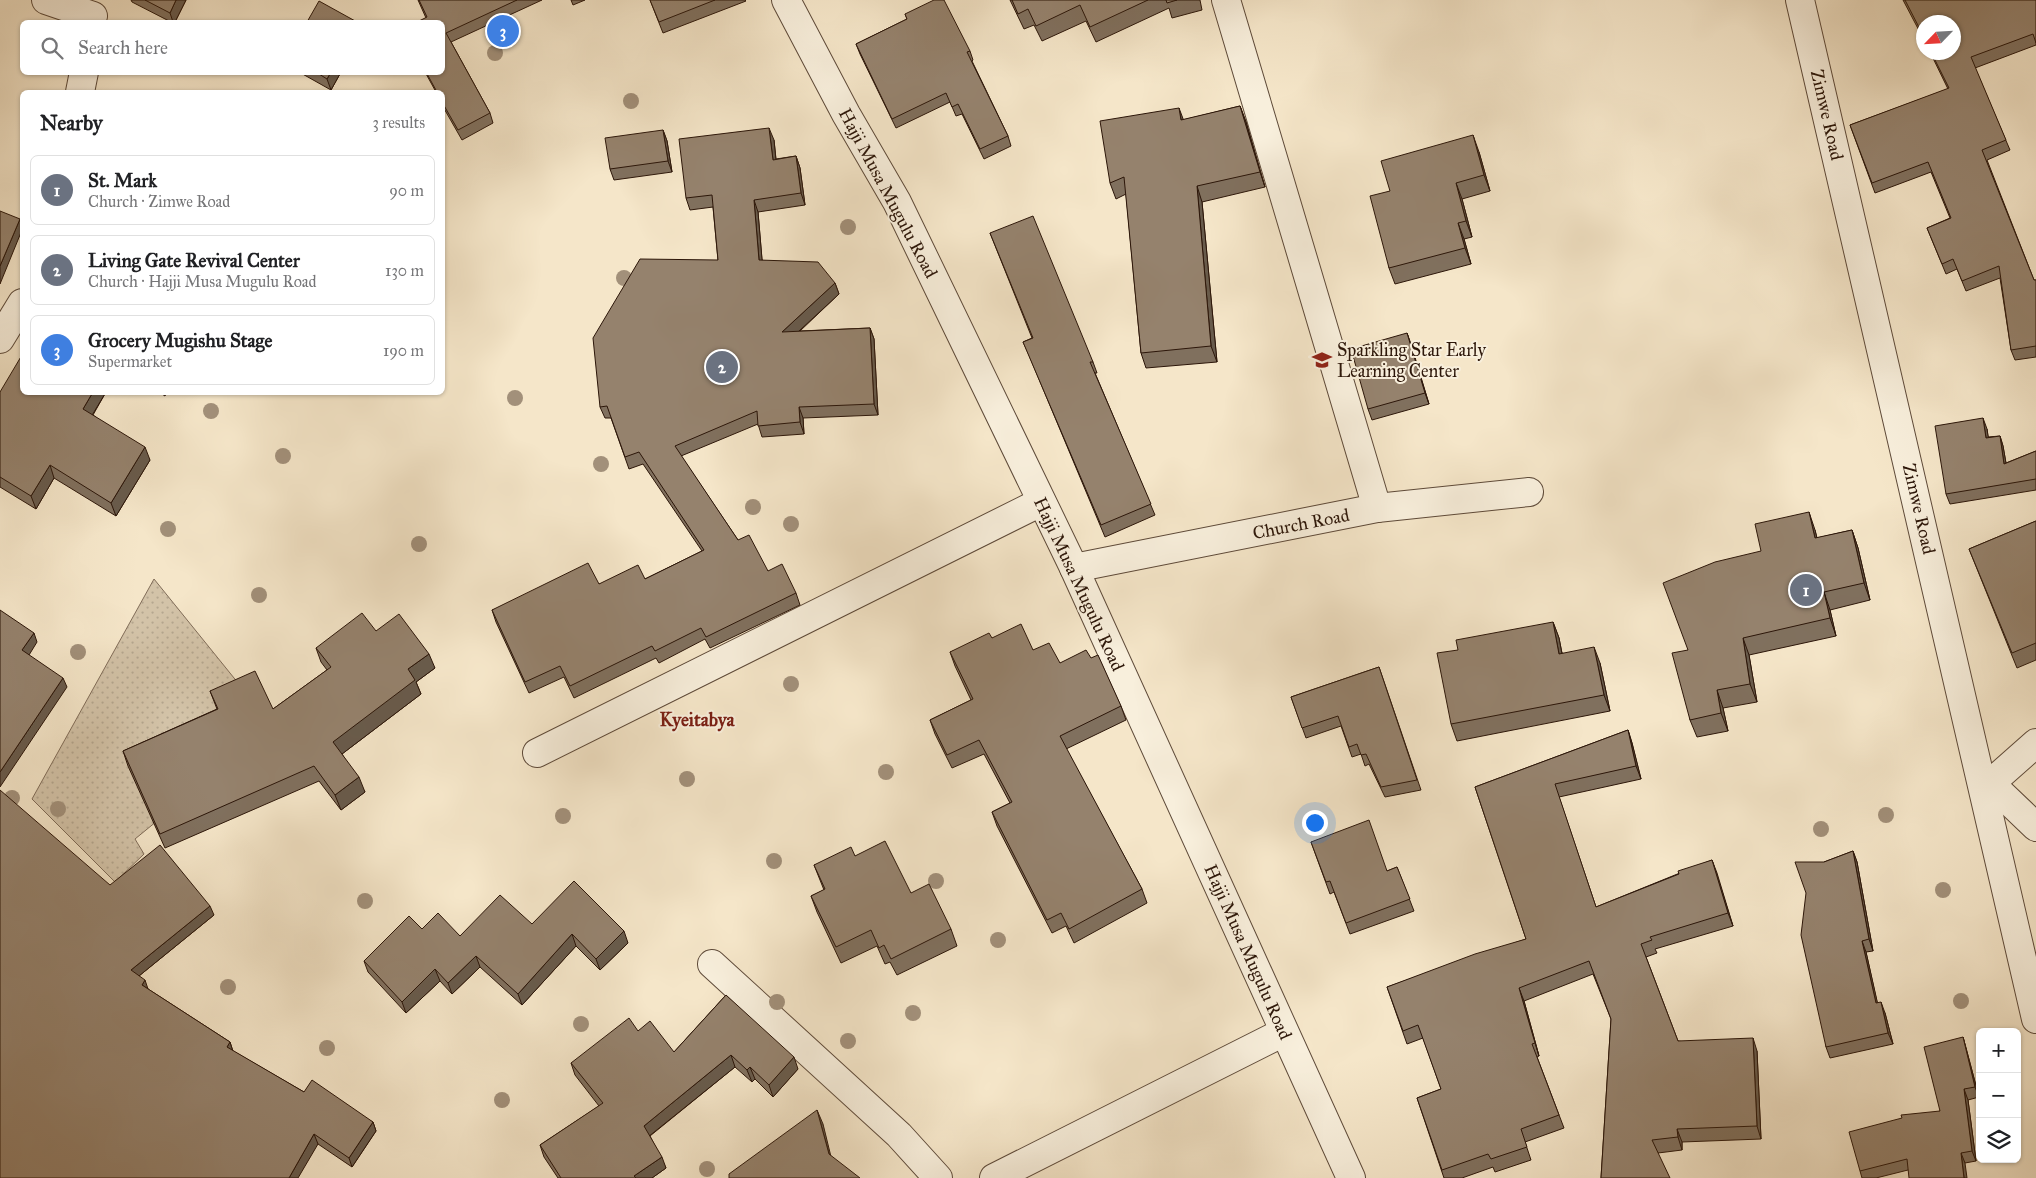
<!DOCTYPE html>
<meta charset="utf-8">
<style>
:root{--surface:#fff;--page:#f2f2f2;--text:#202124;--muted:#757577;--line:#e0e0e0;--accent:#db2777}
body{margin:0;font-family:"IM FELL Great Primer",serif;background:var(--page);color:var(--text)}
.controls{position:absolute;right:15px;bottom:15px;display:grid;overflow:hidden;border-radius:8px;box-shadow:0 1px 4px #0004}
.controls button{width:45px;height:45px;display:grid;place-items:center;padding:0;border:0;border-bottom:1px solid var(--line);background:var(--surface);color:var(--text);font:25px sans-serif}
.compass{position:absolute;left:1916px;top:15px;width:45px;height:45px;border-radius:50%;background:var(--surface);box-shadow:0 1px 4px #0004;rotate:245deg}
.you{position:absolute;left:1314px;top:822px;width:18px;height:18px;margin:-12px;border:4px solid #fff;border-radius:50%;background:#1a73e8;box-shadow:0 0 0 8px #1a73e833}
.badge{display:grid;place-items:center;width:32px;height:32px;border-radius:50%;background:var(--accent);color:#fff;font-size:16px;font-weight:700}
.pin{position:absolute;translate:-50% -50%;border:2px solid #fff;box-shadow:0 1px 5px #0006}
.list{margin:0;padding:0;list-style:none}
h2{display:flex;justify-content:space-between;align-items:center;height:65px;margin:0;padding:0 20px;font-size:21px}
h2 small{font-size:16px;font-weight:400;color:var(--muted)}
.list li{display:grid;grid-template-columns:32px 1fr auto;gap:15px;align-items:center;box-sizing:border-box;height:70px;margin:0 10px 10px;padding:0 10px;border:1px solid var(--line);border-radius:8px}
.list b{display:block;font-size:19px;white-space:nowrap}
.list p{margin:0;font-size:16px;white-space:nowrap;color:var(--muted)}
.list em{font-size:16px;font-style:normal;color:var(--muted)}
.icon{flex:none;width:28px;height:28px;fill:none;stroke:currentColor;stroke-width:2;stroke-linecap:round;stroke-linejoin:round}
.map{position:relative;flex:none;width:2036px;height:1178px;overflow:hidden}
.search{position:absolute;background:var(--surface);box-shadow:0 1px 4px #0004;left:20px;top:20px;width:425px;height:55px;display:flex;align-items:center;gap:12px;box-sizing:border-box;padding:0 18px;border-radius:8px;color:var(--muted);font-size:19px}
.panel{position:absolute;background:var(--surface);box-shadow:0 1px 4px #0004;left:20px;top:90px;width:425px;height:305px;border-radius:8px}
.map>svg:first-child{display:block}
</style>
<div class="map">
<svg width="2036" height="1178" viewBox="0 0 2036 1178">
<defs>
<pattern id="garden-dots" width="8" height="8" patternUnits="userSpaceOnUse" patternTransform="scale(1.25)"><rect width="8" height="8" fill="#d3c3a8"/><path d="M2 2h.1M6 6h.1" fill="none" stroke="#b5a78f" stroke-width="1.8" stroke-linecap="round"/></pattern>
</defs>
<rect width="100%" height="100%" fill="#f5e6c9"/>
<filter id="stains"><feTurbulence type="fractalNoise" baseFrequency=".004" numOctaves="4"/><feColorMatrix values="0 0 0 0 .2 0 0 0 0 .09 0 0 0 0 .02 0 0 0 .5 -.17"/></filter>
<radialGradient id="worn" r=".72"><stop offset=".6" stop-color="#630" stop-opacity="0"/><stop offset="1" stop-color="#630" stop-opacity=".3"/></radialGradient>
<path fill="url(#garden-dots)" stroke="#806c58" d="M154,579L251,699L157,821L135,839L144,854L115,882L32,799Z"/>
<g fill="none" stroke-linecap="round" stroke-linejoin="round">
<defs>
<g id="street">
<path d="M46,0L93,16"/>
<path d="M786,0L846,114L897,202L1074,568L1351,1178"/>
<path d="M1226,0L1377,508"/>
<path d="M1800,0L2036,1019"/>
<path d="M80,92L84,72"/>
<path d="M0,339L22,303"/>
<path d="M1074,568L1377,508L1529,492"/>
<path d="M537,753L1041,502"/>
<path d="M1990,783L2036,827"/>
<path d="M1984,789L2036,743"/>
<path d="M712,964L899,1135L938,1178"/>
<path d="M994,1178L1284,1032"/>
</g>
</defs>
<use href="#street" stroke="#5e4a39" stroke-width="30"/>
<use href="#street" stroke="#f8efdc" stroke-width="28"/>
</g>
<g fill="#a2907a">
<circle cx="495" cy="53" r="8"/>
<circle cx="631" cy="101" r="8"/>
<circle cx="848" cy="227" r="8"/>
<circle cx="624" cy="278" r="8"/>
<circle cx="515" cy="398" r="8"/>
<circle cx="211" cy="411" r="8"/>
<circle cx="283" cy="456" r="8"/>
<circle cx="601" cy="464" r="8"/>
<circle cx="753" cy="507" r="8"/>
<circle cx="791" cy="524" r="8"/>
<circle cx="168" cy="529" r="8"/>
<circle cx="419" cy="544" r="8"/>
<circle cx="259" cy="595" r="8"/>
<circle cx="78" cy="652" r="8"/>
<circle cx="791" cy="684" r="8"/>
<circle cx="886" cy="772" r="8"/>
<circle cx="687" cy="779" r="8"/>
<circle cx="12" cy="798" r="8"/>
<circle cx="58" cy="809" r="8"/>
<circle cx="1886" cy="815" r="8"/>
<circle cx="563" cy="816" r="8"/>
<circle cx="1821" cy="829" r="8"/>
<circle cx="774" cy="861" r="8"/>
<circle cx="936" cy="881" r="8"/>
<circle cx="1943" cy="890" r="8"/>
<circle cx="365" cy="901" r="8"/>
<circle cx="998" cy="940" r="8"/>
<circle cx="228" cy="987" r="8"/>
<circle cx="1961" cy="1001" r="8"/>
<circle cx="777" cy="1002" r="8"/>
<circle cx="913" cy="1013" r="8"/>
<circle cx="581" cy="1024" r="8"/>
<circle cx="848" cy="1041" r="8"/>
<circle cx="327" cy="1048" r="8"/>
<circle cx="502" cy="1100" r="8"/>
<circle cx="707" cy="1169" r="8"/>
</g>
<g fill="#80705e" stroke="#2c1609">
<path d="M131,0H186L175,22H171L132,2Z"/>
<path d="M418,0H542L451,42L490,113L493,123L462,140L442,105V92H436L425,72H442L426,18Z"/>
<path d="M571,0H585L573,5Z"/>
<path d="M650,0H745L746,1L663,33Z"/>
<path d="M1010,0H1200L1202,10L1172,18L1169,8L1096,42L1086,21L1042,41L1034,25L1024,29Z"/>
<path d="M1903,0H2036V45L1975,68L2010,150L1987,160L2034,280H2036V357L2015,360L2011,350L2000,278L1966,291L1957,269L1946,274L1927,228L1950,218L1931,172L1875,193L1850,125L1948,89L1930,52H1954L1924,22V40Z"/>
<path d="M905,14L970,51L973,60L972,61L1008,136L1011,146L984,159L962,114L956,116L950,102L896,128L860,54L856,44L907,19Z"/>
<path d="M299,72H341L331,90Z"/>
<path d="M1240,106L1246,122L1265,187L1202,202L1217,362L1146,368L1141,353L1126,194L1116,199L1110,183L1183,120Z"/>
<path d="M663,130L667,141L672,172L614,180L610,169Z"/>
<path d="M774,140L776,159L796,156L800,168L805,205L758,212L762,260L835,283L839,294L800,331L870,328L874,339L878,415L803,418L804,434L762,437L758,424L681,456L738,540L768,571L796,593L800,605L710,648L705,639L659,663L656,658L574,698L564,677L529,693L496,622L492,610L599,584L645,579L702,551L643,464L629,469L611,418H605L600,407L718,260L713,207L690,210L686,198Z"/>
<path d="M1479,152L1490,191L1462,199L1472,237L1464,239L1471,264L1395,284L1389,268L1390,191Z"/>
<path d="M990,233L1093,362L1097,373H1095L1155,515L1105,537L1028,353L1023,342L1032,338Z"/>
<path d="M1407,333L1429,404L1372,420L1368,409Z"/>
<path d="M0,392H106L93,415L150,460L116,516L54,478L36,509L0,487Z"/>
<path d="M159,392H167L165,396Z"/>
<path d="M1987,429L1988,437L2000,436L2003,446L2006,463L2036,451V490L1950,504L1946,494Z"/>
<path d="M2036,521V660L2017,668L1969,549Z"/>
<path d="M1815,530L1817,538L1852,530L1858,548L1870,600L1830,610L1836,636L1749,655L1757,702L1723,708L1728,731L1697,737L1690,720L1688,650L1761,551Z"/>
<path d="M1553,622L1559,638L1562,653L1600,663L1610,711L1457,741L1451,724Z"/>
<path d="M376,631L435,668L416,682L421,694L342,754L365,792L341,810L319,781L165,848L128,766L123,751L217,709L210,691L273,709L327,670L321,662L316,648Z"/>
<path d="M992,638L1033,650L1060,663L1121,706L1126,720L1066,749L1142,889L1147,903L1074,943L1066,926L1052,933L997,826L992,812L1010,803L984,754L952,768L935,734L930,720L971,700L955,666L950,652Z"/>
<path d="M1379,667L1421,790L1385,797L1369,764L1365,766L1361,754L1352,757L1341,726L1306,738L1291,697Z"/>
<path d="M1628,730L1632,743L1641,779L1559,797L1596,907L1712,860L1733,926L1655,949L1657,953L1646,957L1678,1041L1757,1051L1761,1139L1682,1142V1150L1658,1153L1601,1178L1611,1019L1593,974L1524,1001L1539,1056L1537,1057L1564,1128L1525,1142L1531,1160L1495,1172L1493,1167L1462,1178H1444L1417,1098L1441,1089L1423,1038L1407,1044L1387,987L1526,939L1475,787Z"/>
<path d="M1311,842L1387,871L1397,867L1414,911L1350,934L1334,892L1330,894Z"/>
<path d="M1853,851L1857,862L1873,951L1866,952L1877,1002L1885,1013L1893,1044L1830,1058L1826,1047L1824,862Z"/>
<path d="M855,856L911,893L951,929L957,946L897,975L890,962L885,964L877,946L841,963L817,912L811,896L824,890L814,865Z"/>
<path d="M110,885L214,915L139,976L148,989L230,1042L233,1051L304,1092L373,1122L376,1131L352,1167L318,1144L0,1178Z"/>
<path d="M532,924L628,943L600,970L576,946L522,1005L480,967L452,994L440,981L406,1013L368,972L364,961L422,929L460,936Z"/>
<path d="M726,995L798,1069L773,1097L755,1079L752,1082L735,1067L650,1136L666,1168L652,1178H558L544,1157L540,1145L599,1106L575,1075L571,1063L638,1031L674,1052Z"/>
<path d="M1963,1037L1966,1048L1979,1097L1968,1100L1976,1161L1965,1163L1908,1170L1876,1178H1862L1860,1171L1940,1111Z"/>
</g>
<g fill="#685b4c" stroke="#2c1609">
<path d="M176,0H186L175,22H173L170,13Z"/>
<path d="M331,72H341L331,90L327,79Z"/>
<path d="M1240,106L1246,122L1265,187L1260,172Z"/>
<path d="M1179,108L1185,124L1181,120Z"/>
<path d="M769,128L774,140L777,171L773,160Z"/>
<path d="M663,130L667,141L672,172L668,161Z"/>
<path d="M1473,135L1479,152L1490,191L1484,175Z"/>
<path d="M796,156L800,168L805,205L801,193Z"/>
<path d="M1456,183L1462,199L1472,237L1466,221Z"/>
<path d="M1197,186L1202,202L1217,362L1211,346Z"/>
<path d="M754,200L758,212L763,271L759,260Z"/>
<path d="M20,219L22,227V230L0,284V266Z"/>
<path d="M1458,223L1464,239L1471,264L1465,248Z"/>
<path d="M835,283L839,294L786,343L782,332Z"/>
<path d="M870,328L874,339L878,415L874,404Z"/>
<path d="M1407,333L1411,344L1429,404L1425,393Z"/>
<path d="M93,392H106L88,422L83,409Z"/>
<path d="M799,407L803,418L804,434L800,422Z"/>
<path d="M1983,418L1987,429L1990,448L1986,438Z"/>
<path d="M2000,436L2003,446L2008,475L2004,464Z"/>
<path d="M145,447L150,460L116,516L111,503Z"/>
<path d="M50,465L54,478L36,509L31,496Z"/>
<path d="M1809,512L1815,530L1821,556L1815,538Z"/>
<path d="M1852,530L1858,548L1870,600L1864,583Z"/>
<path d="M1824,592L1830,610L1836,636L1830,618Z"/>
<path d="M1553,622L1559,638L1565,670L1559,654Z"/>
<path d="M34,633L37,642L26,660L22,650Z"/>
<path d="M1743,638L1749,655L1757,702L1750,684Z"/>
<path d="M1594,647L1600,663L1610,711L1604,695Z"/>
<path d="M429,654L435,668L416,682L421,694L338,757L333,742L408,669Z"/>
<path d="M63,678L67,687L0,787V772Z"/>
<path d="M1717,690L1723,708L1728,731L1721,713Z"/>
<path d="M1628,730L1632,743L1641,779L1636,766Z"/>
<path d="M359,777L365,792L341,810L335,795Z"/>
<path d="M1853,851L1857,862L1873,951L1869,939Z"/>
<path d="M1712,860L1717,873L1733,926L1728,913Z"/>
<path d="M210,906L214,915L134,980L131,970Z"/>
<path d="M624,931L628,943L600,970L596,959Z"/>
<path d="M572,934L576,946L522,1005L518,994Z"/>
<path d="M1862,941L1866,952L1880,1014L1876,1003Z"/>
<path d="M476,956L480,967L452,994L448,983Z"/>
<path d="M435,969L440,981L406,1013L402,1002Z"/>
<path d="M145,980L148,989L142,985Z"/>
<path d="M1519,988L1524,1001L1539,1056L1535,1043Z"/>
<path d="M1881,1002L1885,1013L1893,1044L1888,1033Z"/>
<path d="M1963,1037L1966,1048L1979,1097L1975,1087Z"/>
<path d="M1753,1038L1757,1051L1761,1139L1757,1126Z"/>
<path d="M230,1042L233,1052L227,1047Z"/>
<path d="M731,1055L735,1067L648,1137L644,1126Z"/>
<path d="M794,1057L798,1069L773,1097L769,1085Z"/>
<path d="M750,1067L755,1079L752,1082L747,1070Z"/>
<path d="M1964,1089L1968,1100L1976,1161L1972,1151Z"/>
<path d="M817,1110L823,1124L834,1169L829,1154Z"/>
<path d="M373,1122L376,1131L352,1167L349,1158Z"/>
<path d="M1677,1129L1682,1142V1150L1678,1137Z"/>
<path d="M314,1134L318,1144L298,1178H289Z"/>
<path d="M1961,1153L1965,1163L1967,1178H1964Z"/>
<path d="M662,1157L666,1168L652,1178H635L634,1176Z"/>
</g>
<g fill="#95826d" stroke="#2c1609">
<path d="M145,0H176L170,13Z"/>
<path d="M419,0H517L446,33L490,113L458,130L442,102V92H437L426,72H442V22H417L427,17Z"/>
<path d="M650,0H715L659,22Z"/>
<path d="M934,0H944L970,51L967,52L1008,136L980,149L958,104L952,107L946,93L892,119L856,44L907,19L905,14Z"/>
<path d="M1012,0H1148L1090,27L1080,5L1036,26L1028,9L1018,14Z"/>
<path d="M1166,0H1177L1167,3Z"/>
<path d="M1905,0H2036V43L2033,34L1971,57L2006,140L1982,150L2034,280H2036V346L2011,350L1999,266L1962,281L1953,259L1942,264L1927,228L1951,218L1928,162L1872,183L1850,125L1949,88L1931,52H1954V22H1924V37Z"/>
<path d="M319,1L357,22H307Z"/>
<path d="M316,72H331L327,79Z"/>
<path d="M1240,106L1260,172L1197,186L1211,346L1141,353L1124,177L1110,183L1100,121L1179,108L1181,120Z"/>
<path d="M769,128L773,160L796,156L801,193L754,200L759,260L818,262L835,283L782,332L870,328L874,404L799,407L800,422L758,426L757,411L675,446L738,540L749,535L768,571L782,564L796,593L706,637L701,628L655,651L652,646L570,686L560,666L525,682L492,610L588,563L599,584L638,565L645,579L704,550L639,452L625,457L607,406L600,407L593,338L640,259L718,260L712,195L686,198L679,139Z"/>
<path d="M663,130L668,161L610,169L605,138Z"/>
<path d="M1473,135L1484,175L1456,183L1466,221L1458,223L1465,248L1389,268L1370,196L1390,191L1381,161Z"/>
<path d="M0,211L20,219L0,266Z"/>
<path d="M1033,216L1093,362H1090L1151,504L1101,525L1023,342L1033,338L990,233Z"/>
<path d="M1407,333L1425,393L1368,409L1351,349Z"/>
<path d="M22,355V392H93L83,409L145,447L111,503L50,465L31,496L0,477V392Z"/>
<path d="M1983,418L1986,438L2000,436L2004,464L2036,451V479L1946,494L1935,426Z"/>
<path d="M1809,512L1815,538L1852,530L1864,583L1824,592L1830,618L1743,638L1750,684L1717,690L1721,713L1690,720L1672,653L1688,650L1663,583L1715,562L1761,551L1755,524Z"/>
<path d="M2036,521V643L2012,653L1969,549Z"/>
<path d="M0,610L34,633L22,650L63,678L0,772Z"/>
<path d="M362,613L376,631L399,614L429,654L408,669L415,680L333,742L359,777L335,795L314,766L160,834L123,751L218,709L210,691L255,671L273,709L331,667L316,648Z"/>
<path d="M1553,622L1559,654L1594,647L1604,695L1451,724L1437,653L1458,650L1456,640Z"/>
<path d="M1021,624L1033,650L1049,643L1060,663L1086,650L1091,658L1098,655L1121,706L1060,736L1142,889L1069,929L1061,913L1047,920L992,812L1012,802L979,740L947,755L930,720L973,699L950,652L989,633L992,638Z"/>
<path d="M1379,667L1417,780L1381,787L1366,754L1361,755L1357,744L1349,747L1338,716L1302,728L1291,697Z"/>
<path d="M1628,730L1636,766L1555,784L1596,907L1679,874L1678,871L1712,860L1728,913L1650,937L1652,940L1641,944L1678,1041L1753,1038L1757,1126L1677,1129L1678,1137L1652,1140L1670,1178H1601L1611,1019L1589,961L1519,988L1535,1043L1532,1044L1559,1115L1521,1129L1527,1147L1491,1159L1488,1154L1442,1170L1417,1098L1441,1089L1418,1025L1403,1031L1387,987L1475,954L1526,939L1475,787Z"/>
<path d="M0,790L110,885L160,845L210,906L131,970L145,980L142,985L230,1042L227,1047L304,1092L312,1080L373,1122L349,1158L314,1134L289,1178H0Z"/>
<path d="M1369,820L1387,871L1397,867L1410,899L1346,923L1330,881L1326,882L1311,842Z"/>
<path d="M885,841L911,893L929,884L951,929L891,959L884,945L879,948L871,930L836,947L811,896L825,889L814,865L851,847L855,856Z"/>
<path d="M1853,851L1869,939L1862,941L1876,1003L1881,1002L1888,1033L1826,1047L1801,935L1806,893L1795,862H1824Z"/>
<path d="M574,881L624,931L596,959L572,934L518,994L476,956L448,983L435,969L402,1002L364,961L409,916L422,929L438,913L460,936L500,895L532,924Z"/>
<path d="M726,995L794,1057L769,1085L750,1067L747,1070L731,1055L644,1126L662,1157L634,1176L636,1178H561L540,1145L603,1103L571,1063L629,1018L638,1031L650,1021L674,1052Z"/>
<path d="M1963,1037L1975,1087L1964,1089L1972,1151L1961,1153L1964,1178H1909L1907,1159L1860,1171L1849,1132L1902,1118L1901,1115L1940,1111L1924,1047Z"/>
<path d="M817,1110L829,1154L860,1178H729V1174Z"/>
</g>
<defs>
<symbol id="school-bare" viewBox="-9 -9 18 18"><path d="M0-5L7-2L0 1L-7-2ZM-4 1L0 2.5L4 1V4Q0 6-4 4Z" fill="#8f2418" stroke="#f8efdc" stroke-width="2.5" paint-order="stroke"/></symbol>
</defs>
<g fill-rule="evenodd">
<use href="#school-bare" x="1308" y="346" width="28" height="28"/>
</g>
<g text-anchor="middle" stroke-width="4" stroke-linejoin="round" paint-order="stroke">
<g font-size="18" fill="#2c1609" stroke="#f8efdc">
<text transform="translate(1827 115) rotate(77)" y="6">Zimwe Road</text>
<text transform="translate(888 193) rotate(62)" y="6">Hajji Musa Mugulu Road</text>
<text transform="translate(1919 509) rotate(77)" y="6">Zimwe Road</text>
<text transform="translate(1301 524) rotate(-11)" y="6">Church Road</text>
<text transform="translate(1079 584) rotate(65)" y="6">Hajji Musa Mugulu Road</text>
<text transform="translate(1248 952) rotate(66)" y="6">Hajji Musa Mugulu Road</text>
</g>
<g font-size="18" fill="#2c1609" stroke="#f8efdc" text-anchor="start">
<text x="1337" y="356">Sparkling Star Early<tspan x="1337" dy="21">Learning Center</tspan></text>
</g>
<g font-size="19" font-weight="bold" fill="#7a1f14" stroke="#f8efdc">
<text x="697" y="726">Kyeitabya</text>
</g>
</g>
<rect width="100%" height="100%" filter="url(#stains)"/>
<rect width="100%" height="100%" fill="url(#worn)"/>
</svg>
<div class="controls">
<button>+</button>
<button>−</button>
<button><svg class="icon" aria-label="layers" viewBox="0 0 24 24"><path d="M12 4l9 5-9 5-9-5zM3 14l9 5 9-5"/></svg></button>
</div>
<svg class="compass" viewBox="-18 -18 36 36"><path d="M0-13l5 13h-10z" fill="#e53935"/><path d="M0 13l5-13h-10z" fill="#757577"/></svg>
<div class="you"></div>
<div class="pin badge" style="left:1806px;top:590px;background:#6b7280">1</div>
<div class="pin badge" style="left:722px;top:367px;background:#6b7280">2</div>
<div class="pin badge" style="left:503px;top:31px;background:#3f7fe0">3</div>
<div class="search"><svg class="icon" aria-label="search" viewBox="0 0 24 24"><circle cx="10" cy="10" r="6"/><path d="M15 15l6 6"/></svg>Search here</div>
<section class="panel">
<h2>Nearby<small>3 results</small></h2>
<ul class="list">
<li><span class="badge" style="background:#6b7280">1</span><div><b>St. Mark</b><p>Church · Zimwe Road</p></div><em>90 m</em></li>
<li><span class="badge" style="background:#6b7280">2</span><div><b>Living Gate Revival Center</b><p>Church · Hajji Musa Mugulu Road</p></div><em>130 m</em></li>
<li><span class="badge" style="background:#3f7fe0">3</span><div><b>Grocery Mugishu Stage</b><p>Supermarket</p></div><em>190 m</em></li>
</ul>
</section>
</div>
